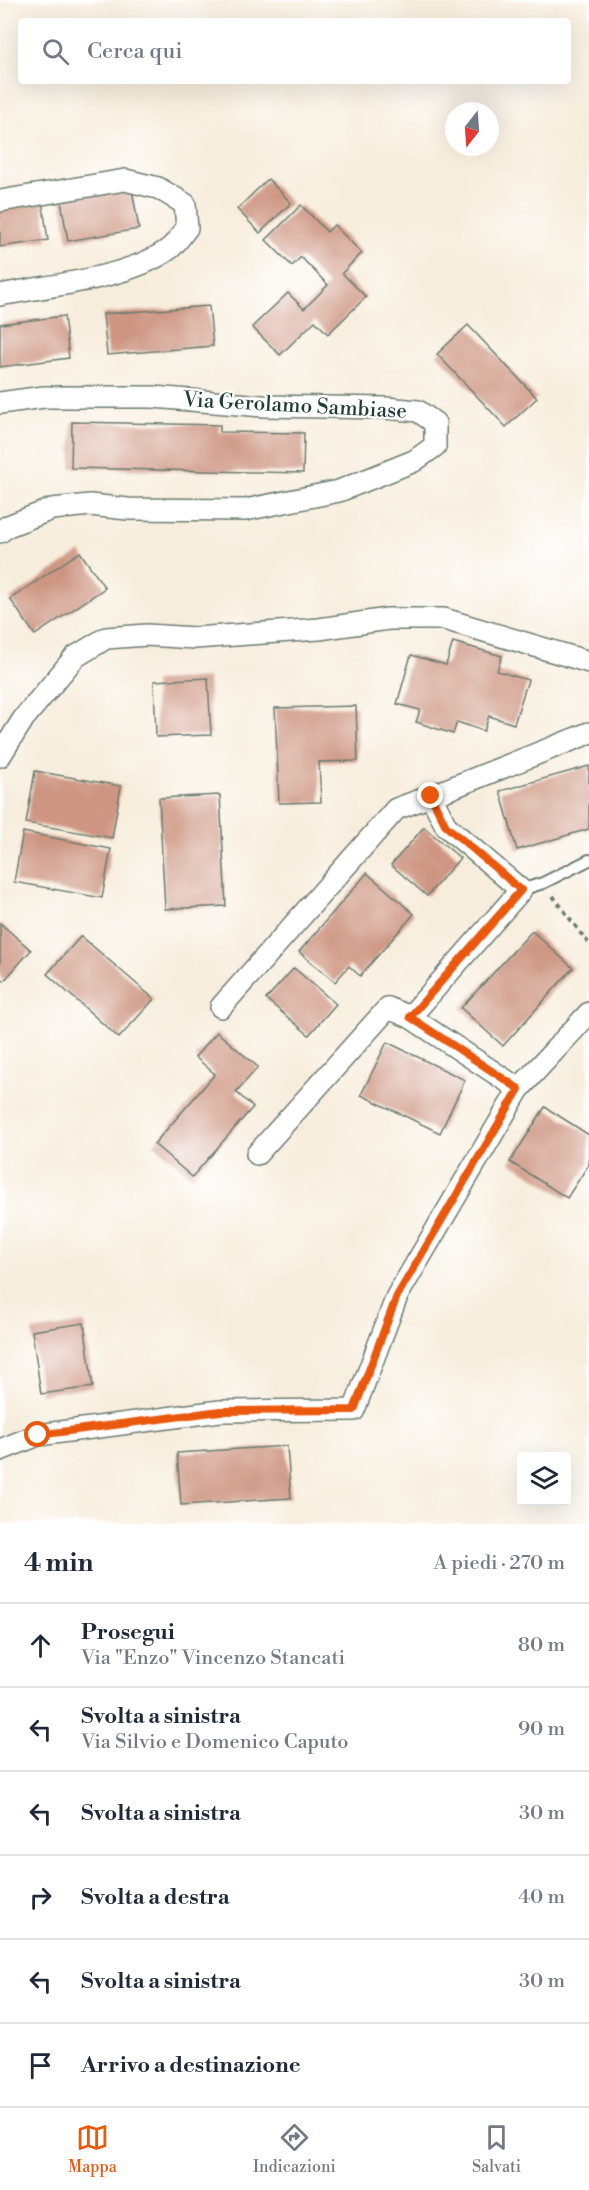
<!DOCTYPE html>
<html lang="it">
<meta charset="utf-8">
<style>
:root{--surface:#fff;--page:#f2f2f3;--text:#1f2937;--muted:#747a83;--line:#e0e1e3;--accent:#ea580c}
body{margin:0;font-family:"Libre Bodoni",serif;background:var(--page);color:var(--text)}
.controls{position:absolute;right:18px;bottom:18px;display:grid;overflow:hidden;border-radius:6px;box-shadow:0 6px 24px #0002}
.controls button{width:54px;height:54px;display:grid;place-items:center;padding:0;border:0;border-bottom:2px solid var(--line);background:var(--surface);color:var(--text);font:30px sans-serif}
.compass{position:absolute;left:445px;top:102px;width:54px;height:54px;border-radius:50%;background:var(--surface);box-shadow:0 6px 24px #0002;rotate:197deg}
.stop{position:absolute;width:18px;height:18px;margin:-14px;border:4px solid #ea580c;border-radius:50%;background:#fff}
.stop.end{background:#ea580c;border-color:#fff;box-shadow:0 2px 6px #0008}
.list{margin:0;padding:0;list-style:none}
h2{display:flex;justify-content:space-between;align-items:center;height:78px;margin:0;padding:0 24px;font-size:26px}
h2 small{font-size:20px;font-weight:400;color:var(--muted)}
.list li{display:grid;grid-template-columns:39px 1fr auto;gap:18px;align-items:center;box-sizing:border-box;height:84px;padding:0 24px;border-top:2px solid var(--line)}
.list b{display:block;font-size:22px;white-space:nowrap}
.list p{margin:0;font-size:20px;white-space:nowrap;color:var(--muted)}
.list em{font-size:20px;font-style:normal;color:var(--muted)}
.icon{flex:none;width:33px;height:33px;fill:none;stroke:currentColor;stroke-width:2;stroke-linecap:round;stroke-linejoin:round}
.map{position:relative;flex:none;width:589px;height:1524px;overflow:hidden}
.search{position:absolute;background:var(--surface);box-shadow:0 6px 24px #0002;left:18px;right:18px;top:18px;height:66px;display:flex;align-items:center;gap:15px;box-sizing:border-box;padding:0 21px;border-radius:6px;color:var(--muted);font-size:22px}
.sheet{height:582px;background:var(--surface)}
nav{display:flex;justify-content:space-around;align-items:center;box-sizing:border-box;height:84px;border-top:2px solid var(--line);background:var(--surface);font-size:16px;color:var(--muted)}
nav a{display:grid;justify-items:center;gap:3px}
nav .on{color:var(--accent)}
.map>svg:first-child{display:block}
</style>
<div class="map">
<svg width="589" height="1524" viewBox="0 0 589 1524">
<rect width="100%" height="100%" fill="#fff"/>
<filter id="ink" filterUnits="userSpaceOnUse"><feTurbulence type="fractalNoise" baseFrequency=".0167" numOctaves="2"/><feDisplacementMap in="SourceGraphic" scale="12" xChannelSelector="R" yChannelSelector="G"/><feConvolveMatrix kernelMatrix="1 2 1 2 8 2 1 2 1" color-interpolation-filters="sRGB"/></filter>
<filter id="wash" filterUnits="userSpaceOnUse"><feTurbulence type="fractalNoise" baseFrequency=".008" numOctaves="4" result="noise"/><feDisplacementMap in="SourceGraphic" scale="24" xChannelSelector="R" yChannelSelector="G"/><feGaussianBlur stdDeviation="1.35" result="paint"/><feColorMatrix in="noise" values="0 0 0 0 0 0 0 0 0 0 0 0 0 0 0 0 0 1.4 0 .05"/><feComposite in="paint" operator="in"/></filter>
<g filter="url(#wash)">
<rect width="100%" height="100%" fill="#f7eddc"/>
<g id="blocks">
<g fill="#ce9682">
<path d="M268,179L291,203L260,233L237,209Z"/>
<path d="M131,184L139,229L68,241L60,196Z"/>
<path d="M42,200L48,240L0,247V206Z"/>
<path d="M301,205L327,232L334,225L362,253L342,273L366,297L328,334L315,321L280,355L252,327L288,293L304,309L328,285L301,257L292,266L266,240Z"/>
<path d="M209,306L213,346L107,355L103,314Z"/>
<path d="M64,316L69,358L0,367V324Z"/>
<path d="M468,325L537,398L506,427L437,354Z"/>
<path d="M72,422L220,425V432L304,433L303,473L71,468Z"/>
<path d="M80,552L105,588L35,635L10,599Z"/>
<path d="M453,642L502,656L497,671L528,680L514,724L489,716L484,731L457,722L453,734L416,722L420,710L397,704L411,655L446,665Z"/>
<path d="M208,678L211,735L156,737L154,681Z"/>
<path d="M356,706L358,761L319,762L321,802L279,803L275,708Z"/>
<path d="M589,766V829L517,850L500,791Z"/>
<path d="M35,771L121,786L112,838L26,823Z"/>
<path d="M220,795L226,906L165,909L159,798Z"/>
<path d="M424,827L460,858L427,896L391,865Z"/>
<path d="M23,832L111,849L102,898L14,882Z"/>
<path d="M367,873L414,914L360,976L349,966L335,982L299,952Z"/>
<path d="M0,923L31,950L4,981L0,977Z"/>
<path d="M532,931L573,968L503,1046L461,1008Z"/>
<path d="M81,936L154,999L119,1038L47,974Z"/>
<path d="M294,968L336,1004L309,1035L266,999Z"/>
<path d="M217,1032L258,1067L236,1092L253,1107L192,1177L154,1144L215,1074L195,1057Z"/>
<path d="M387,1042L465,1080L440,1133L361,1095Z"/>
<path d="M545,1107L589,1135V1164L567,1198L510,1162Z"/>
<path d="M84,1323L93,1387L41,1394L32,1331Z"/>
<path d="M287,1446L291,1498L181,1505L177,1453Z"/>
</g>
</g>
</g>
<g filter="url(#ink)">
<use href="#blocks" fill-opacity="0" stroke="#6b7b6f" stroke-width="1.5"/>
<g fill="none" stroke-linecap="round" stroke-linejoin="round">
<defs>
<path id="service" d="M521,890L543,883L589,860"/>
<g id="minor">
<path d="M0,201L125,180L158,188L185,204L187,228C181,235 176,244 169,249C128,279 50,285 0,295"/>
<path d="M0,403L44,397H153L263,406L386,408L418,411L435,423V446L414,461L339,491L245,510L128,509L90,505L52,509L8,526L0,532"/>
<path d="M0,756L24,718L75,657L106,638L147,635L195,638L319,629L388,619H444L589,662"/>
<path d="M221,1007L396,809L431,796"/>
<path d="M519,1089L410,1017L521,890L446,826L431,796L589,733"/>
<path d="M257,1154L388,1008L410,1017"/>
<path d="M0,1450L38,1435L220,1411L354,1410L397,1296L519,1089L589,1013"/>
</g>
</defs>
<use href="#service" stroke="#6b7b6f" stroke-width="14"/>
<use href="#minor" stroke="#6b7b6f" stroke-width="24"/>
<path stroke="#6b7b6f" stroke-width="4" stroke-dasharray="4.5 4.5" stroke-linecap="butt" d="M553,896L589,944"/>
<use href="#service" stroke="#fff" stroke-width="10"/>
<use href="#minor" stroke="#fff" stroke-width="21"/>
</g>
</g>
<g fill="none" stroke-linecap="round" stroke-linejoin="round" filter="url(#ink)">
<path stroke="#ea580c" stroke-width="8" d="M38,1435L220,1411L354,1410L397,1296L519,1089L410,1017L521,890L446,826L431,796"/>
</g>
<g text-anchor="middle" stroke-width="4.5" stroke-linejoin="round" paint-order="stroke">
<g font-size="21" fill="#1f3d34" stroke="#fff">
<text transform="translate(295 405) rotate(3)" y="7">Via Gerolamo Sambiase</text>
</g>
</g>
</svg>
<div class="controls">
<button><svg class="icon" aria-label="layers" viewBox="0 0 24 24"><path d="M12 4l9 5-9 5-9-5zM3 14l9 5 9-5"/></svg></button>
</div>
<svg class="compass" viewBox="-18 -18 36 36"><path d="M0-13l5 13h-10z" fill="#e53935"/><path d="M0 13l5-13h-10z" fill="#747a83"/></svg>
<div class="stop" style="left:38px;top:1435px"></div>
<div class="stop end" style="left:431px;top:796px"></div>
<div class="search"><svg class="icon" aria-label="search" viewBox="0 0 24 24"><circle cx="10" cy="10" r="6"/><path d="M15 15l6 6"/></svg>Cerca qui</div>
</div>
<section class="sheet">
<h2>4 min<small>A piedi · 270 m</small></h2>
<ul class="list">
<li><svg class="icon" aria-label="ahead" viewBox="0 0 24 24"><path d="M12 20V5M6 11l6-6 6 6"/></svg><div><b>Prosegui</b><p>Via &quot;Enzo&quot; Vincenzo Stancati</p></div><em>80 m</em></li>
<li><svg class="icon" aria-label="left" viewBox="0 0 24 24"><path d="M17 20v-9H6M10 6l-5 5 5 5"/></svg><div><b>Svolta a sinistra</b><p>Via Silvio e Domenico Caputo</p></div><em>90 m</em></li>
<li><svg class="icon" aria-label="left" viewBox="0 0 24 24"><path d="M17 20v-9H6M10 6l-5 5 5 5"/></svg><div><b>Svolta a sinistra</b></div><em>30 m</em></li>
<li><svg class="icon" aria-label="right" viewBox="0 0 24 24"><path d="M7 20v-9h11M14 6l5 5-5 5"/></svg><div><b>Svolta a destra</b></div><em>40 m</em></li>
<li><svg class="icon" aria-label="left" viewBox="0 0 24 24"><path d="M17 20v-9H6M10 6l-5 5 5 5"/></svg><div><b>Svolta a sinistra</b></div><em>30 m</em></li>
<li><svg class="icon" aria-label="arrive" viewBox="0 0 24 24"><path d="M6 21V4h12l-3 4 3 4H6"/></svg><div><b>Arrivo a destinazione</b></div></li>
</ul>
</section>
<nav>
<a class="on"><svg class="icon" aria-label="map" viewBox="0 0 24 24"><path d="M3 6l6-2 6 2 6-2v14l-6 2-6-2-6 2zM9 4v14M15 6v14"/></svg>Mappa</a>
<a><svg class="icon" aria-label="directions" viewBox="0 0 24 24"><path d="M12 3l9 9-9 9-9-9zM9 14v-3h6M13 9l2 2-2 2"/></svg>Indicazioni</a>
<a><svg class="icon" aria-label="saved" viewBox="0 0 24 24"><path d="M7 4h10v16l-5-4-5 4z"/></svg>Salvati</a>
</nav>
